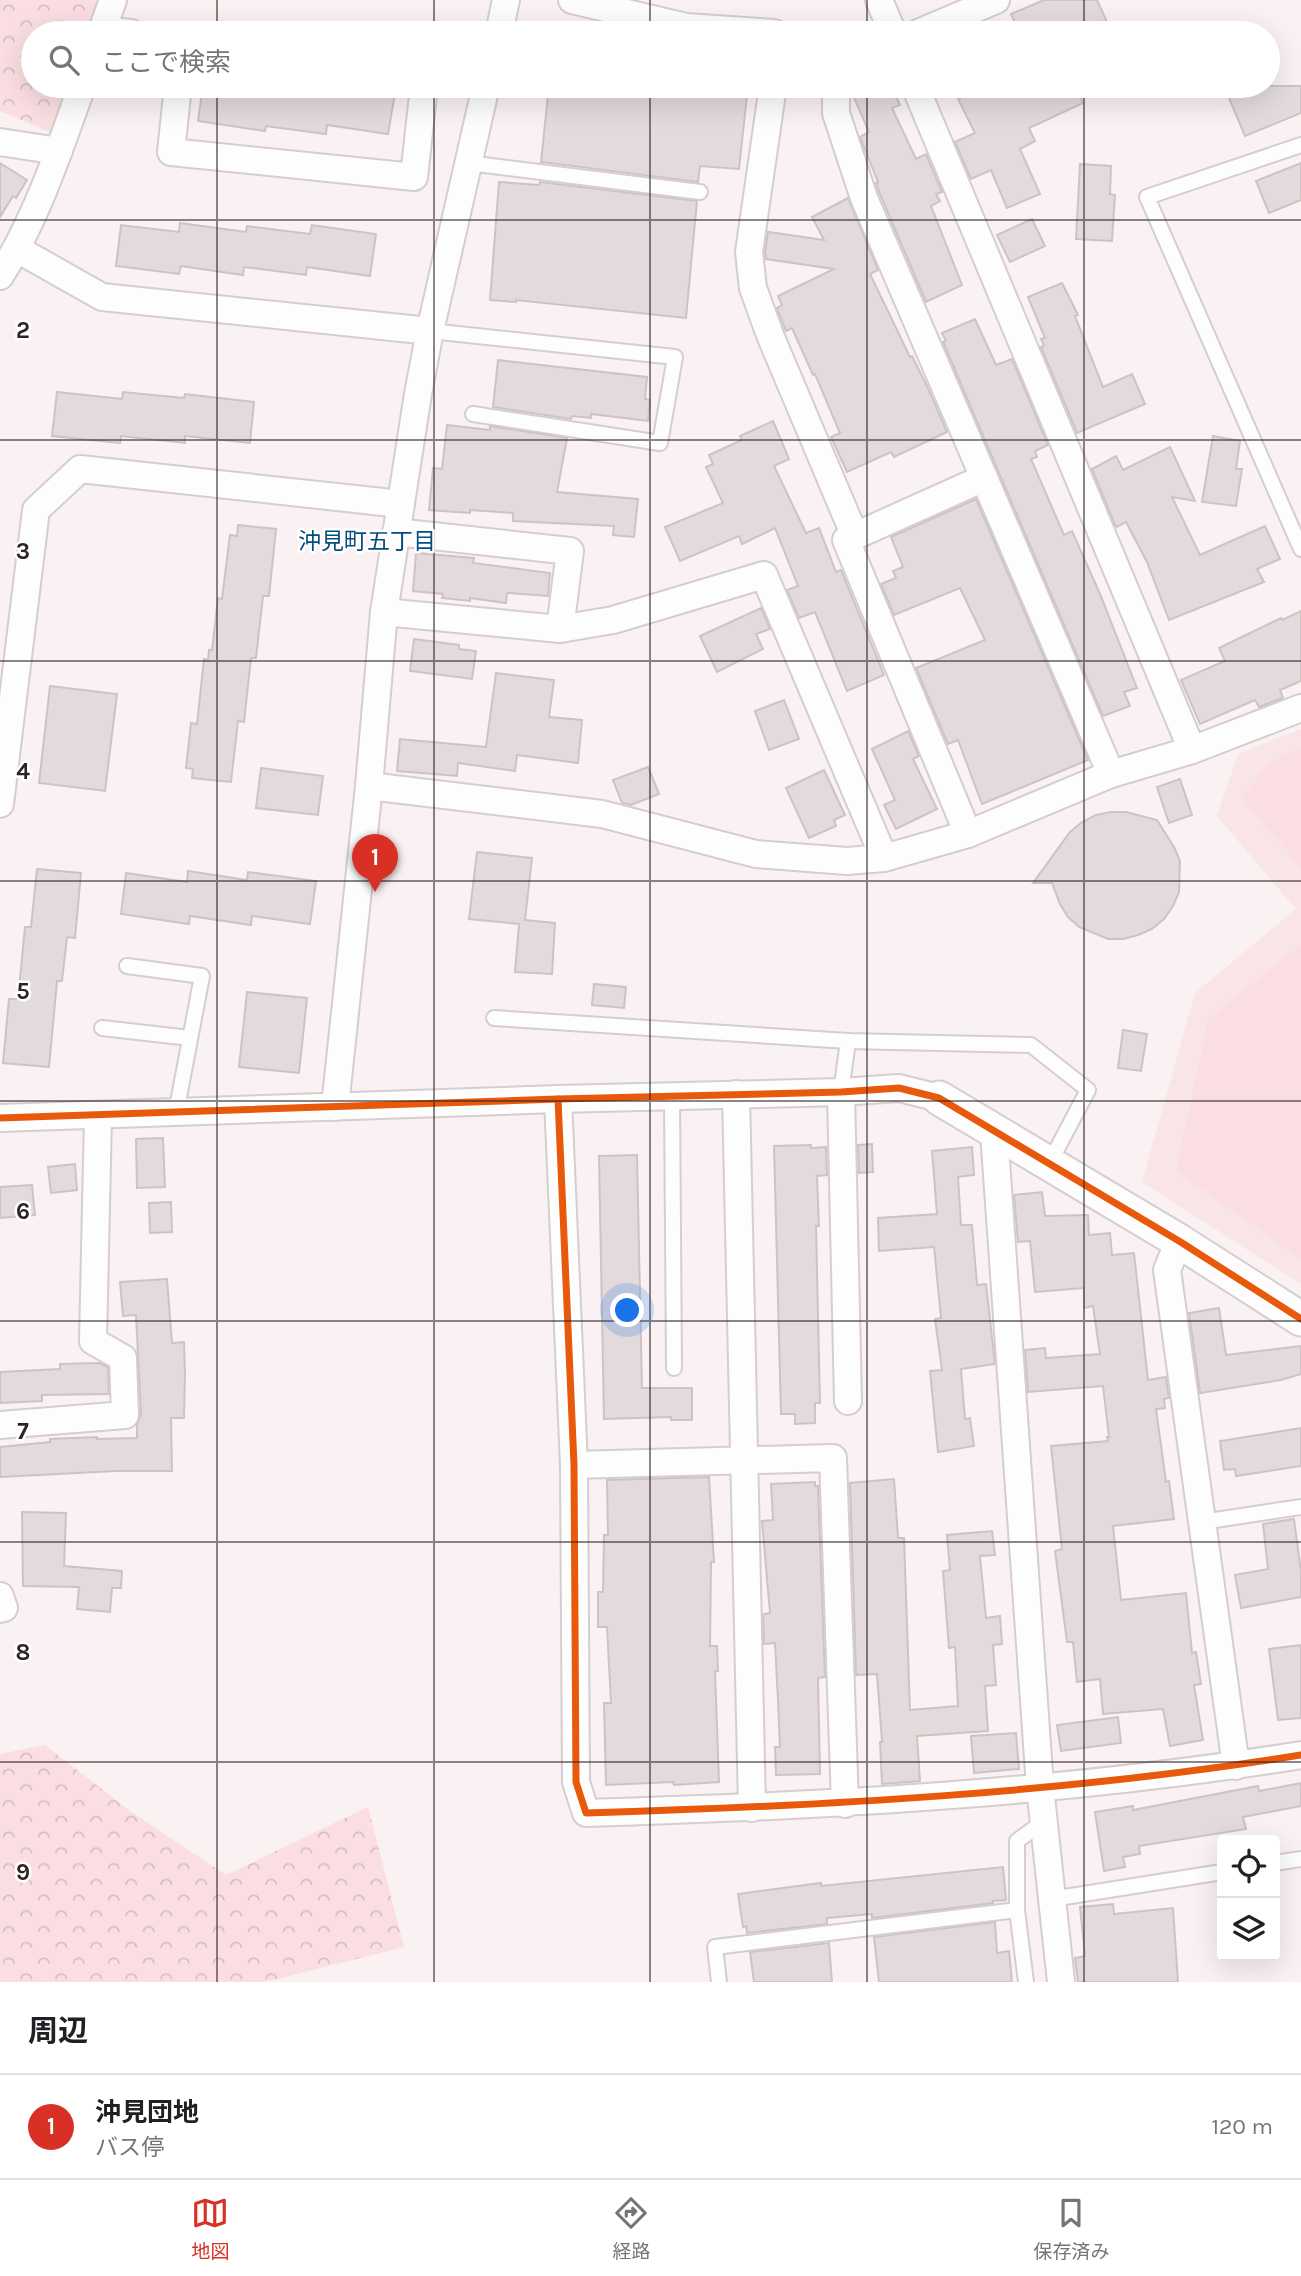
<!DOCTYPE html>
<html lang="ja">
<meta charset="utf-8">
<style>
:root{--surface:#fff;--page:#f2f2f2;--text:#202124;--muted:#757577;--line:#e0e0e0;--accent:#d93025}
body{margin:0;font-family:Karla,"Noto Sans JP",sans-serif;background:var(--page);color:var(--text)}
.controls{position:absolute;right:21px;bottom:21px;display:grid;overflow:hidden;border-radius:7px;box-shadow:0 7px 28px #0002}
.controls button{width:63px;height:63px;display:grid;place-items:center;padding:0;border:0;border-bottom:2px solid var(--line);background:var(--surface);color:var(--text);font:35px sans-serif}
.you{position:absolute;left:628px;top:1311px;width:24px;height:24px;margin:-18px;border:5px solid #fff;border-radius:50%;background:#1a73e8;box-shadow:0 0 0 10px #1a73e833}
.badge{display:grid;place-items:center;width:46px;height:46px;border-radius:50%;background:var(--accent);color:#fff;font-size:23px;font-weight:700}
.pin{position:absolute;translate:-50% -58px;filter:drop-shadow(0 2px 4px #0008)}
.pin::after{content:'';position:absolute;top:37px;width:24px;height:21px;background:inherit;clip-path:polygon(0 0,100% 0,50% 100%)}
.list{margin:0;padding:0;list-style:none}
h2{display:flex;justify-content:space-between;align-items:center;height:91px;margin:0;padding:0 28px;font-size:30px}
h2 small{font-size:23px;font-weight:400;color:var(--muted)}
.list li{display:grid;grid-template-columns:46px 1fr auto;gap:21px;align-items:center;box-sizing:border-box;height:105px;padding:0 28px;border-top:2px solid var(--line)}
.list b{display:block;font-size:26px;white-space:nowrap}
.list p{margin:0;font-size:23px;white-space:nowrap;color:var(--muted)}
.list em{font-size:23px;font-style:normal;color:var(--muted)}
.icon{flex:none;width:38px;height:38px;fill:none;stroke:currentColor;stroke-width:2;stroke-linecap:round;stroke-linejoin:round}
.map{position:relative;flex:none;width:1301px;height:1982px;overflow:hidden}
.search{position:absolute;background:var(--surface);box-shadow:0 7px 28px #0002;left:21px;right:21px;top:21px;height:77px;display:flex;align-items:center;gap:18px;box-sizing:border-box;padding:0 24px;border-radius:38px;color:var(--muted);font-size:26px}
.sheet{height:196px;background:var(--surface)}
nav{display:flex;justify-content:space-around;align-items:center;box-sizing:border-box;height:98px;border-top:2px solid var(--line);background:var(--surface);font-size:19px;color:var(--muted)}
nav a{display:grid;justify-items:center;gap:4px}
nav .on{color:var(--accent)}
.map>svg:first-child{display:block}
</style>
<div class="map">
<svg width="1301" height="1982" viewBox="0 0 1301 1982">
<defs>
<pattern id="forest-crowns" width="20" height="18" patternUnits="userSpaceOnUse" patternTransform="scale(1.75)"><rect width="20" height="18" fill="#fadee2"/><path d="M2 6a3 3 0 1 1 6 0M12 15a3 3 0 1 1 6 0" fill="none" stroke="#d7bec2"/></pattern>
</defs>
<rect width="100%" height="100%" fill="#faf1f2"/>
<path fill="#f9e4e7" d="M1301,729V1284L1142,1182L1195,993L1296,909L1217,816L1238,754Z"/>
<g fill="url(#forest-crowns)">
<path d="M0,0H103L91,33H33V86H72L54,134L0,111Z"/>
<path d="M45,1745L130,1811L226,1875L368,1807L404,1947L265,1982H0V1754Z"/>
</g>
<g fill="#fadee2">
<path d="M1301,749V868L1241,797L1272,761Z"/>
<path d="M1301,945V1259L1176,1171L1209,1018Z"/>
</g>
<g fill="#e3dadb" stroke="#cdc3c4" stroke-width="2">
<path d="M1044,0H1097L1112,33H1020L1011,14Z"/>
<path d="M203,86H303L324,89V86H342L395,93L388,134L327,125L326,134L266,126L265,131L198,121Z"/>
<path d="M549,86H748L739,169L700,166L698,182L541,162Z"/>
<path d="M852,86H891L900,105L892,108L916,159L926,154L942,192L936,194L940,201L931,206L962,285L926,302L879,192L876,183L878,182L860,137L869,132L852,93Z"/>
<path d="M987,86H1076L1083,103L1029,128L1035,141L1020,149L1040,194L1007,208L991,170L971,179L955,142L975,133L958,99Z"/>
<path d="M1224,86H1301V113L1245,136Z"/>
<path d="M0,163L27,180L16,198L13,196L0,217Z"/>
<path d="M1301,163V200L1269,213L1256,181Z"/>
<path d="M1080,164L1111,166L1110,194L1115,195L1112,241L1076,239Z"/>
<path d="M499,182L539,185L540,182L697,201L686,318L516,300V302L490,300Z"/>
<path d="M848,198L878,270L870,274L910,357L912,356L927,386L947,432L894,457L891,452L847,472L831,437L840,433L815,374L813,375L792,328L786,331L777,308L782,305L778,296L834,269L766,259L765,252L768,232L824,240L812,217Z"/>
<path d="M1032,219L1045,246L1010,262L997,235Z"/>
<path d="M180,223L246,232L247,226L310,234L312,225L376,234L370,276L307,267L306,275L244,267L243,275L181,266L179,274L116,266L121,225L179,232Z"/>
<path d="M1062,283L1078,315L1075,316L1103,387L1132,374L1145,404L1077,433L1041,347L1044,345L1041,339L1045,338L1028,297Z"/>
<path d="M975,319L996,365L1012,359L1048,445L1035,451L1037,457L1031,459L1064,535L1072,531L1100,594L1137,688L1124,692L1130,706L1103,716L943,342L946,341L942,333Z"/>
<path d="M498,360L647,377L645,399L650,400L648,421L591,414V418L572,416L571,419L493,407Z"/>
<path d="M57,392L122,399L123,392L184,398L185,394L254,402L250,443L185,436V443L121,436L120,443L52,436Z"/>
<path d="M773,421L789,459L774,466L806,533L819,528L836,572L841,570L884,675L847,691L815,612L799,618L787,590L798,586L775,528L742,544L739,536L680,561L665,527L723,503L706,467L713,464L709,455L742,440L740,436Z"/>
<path d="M447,425L490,430V426L567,438L557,492L638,499L634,537L613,535L614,526L513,521V513L470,510V513L429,510L433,468L442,469Z"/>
<path d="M1213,436L1240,441L1236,469H1242L1236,506L1202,502Z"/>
<path d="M1170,447L1195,501L1172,497L1200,555L1265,526L1280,559L1257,569L1264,582L1169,620L1147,562L1126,522L1117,527L1115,525L1092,469L1116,456L1123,470Z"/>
<path d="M976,499L1088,760L982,804L958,740L948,744L916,668L985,640L960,588L894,615L881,584L896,578L893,571L903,567L891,537Z"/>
<path d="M238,525L276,529L269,596H263L256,658H251L244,722L238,721L231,782L192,778L193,769L186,768L191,723L197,724L204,659L208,660L209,650H212L218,598L222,599L230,535L237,536Z"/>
<path d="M416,553L474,558L473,563L550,573L548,596L507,593L506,603L470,598V601L442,598L443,594L413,591Z"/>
<path d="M761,608L770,629L756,634L763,649L717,672L700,636Z"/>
<path d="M1301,611V681L1280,690L1283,698L1259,707L1255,700L1200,724L1181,680L1225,661L1219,648L1281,618L1282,620Z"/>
<path d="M414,639L459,645V649L476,651L472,679L410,671Z"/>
<path d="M496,673L554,680L549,717L582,720L578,763L517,755L515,771L458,763L457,776L397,771L400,739L486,747Z"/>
<path d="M50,686L117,694L105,791L39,783Z"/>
<path d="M784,700L799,739L769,750L755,711Z"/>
<path d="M908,731L919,756L913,759L937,809L896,829L884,805L895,800L872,749Z"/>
<path d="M648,767L659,794L631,805L622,803L613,780Z"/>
<path d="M261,768L323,776L318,815L256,808Z"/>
<path d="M824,770L845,815L834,820L836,826L809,838L786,788Z"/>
<path d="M1180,779L1192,815L1169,823L1157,787Z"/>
<path d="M1111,812H1126L1157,820L1174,847L1180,861L1179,892L1173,906L1164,919L1152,929L1138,935L1123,939H1108L1079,927L1068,917L1060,904L1052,883H1033L1070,832L1082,822L1096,815Z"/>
<path d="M477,852L532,858L525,920L555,923L552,974L515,972L519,924L469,919Z"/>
<path d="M37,869L81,873L75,938L67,937L62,981H57L49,1067L3,1063L9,999H18L25,927H31Z"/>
<path d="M188,871L247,880L248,872L316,881L310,924L252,916L251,925L190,916L189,924L121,914L126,873L187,882Z"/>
<path d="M594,984L626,987L624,1008L592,1005Z"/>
<path d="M247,992L307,998L299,1073L239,1067Z"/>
<path d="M1123,1030L1147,1034L1141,1071L1118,1068Z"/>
<path d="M163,1138L165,1187L137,1188L136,1139Z"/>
<path d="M872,1144L873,1172L859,1173L858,1145Z"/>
<path d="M811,1145V1148L826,1147L827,1175L817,1176L819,1226H816L820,1403H815V1423L795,1424V1414H781L774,1146Z"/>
<path d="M972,1147L974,1175L958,1177L961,1225H972L977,1285L986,1284L995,1364L961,1369L965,1419L970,1418L974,1446L938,1452L930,1371L942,1370L935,1319L941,1318L934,1247L879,1251L878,1218L937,1214L932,1151Z"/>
<path d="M637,1155L642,1388H692V1420H671V1417L604,1419L599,1156Z"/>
<path d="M75,1164L77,1190L51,1193L48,1167Z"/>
<path d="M32,1185L35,1215L0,1218V1187Z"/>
<path d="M1042,1192L1045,1216L1088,1215L1089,1235L1110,1233L1112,1255L1134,1253L1148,1380L1166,1377L1169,1398L1164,1399L1165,1408L1156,1409L1166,1482L1169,1481L1174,1519L1113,1526L1121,1600L1186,1593L1192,1653L1196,1652L1201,1684L1194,1685L1203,1740L1170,1746L1163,1709L1103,1714L1100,1679L1077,1682L1073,1642H1067L1055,1551L1062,1549L1051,1446L1108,1441L1107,1437H1109L1103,1386L1028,1392L1025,1350L1045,1348L1046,1358L1100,1354L1093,1306L1084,1308V1288L1035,1292L1030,1241L1018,1242L1014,1195Z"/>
<path d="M171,1202L172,1232L150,1233L149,1203Z"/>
<path d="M167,1279L172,1343L184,1342L185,1373L184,1418H171L172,1471H116L0,1477V1447L50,1442V1439L97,1437V1439L137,1438V1425L141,1414L136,1315L123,1316L120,1282Z"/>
<path d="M1219,1308L1226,1355L1301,1346V1374L1281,1380L1200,1393L1189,1313Z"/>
<path d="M99,1363L108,1367L109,1394L42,1395V1401L0,1403V1372L60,1369V1364Z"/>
<path d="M1301,1428V1466L1236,1476L1235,1469L1224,1470L1220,1441Z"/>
<path d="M709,1477L714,1562H711L710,1646H717L718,1671H715L719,1782L674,1785L673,1782L606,1785L604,1703H611L607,1627H598V1592H603L604,1535H608L607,1480Z"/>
<path d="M894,1479L898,1538H904L910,1710L958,1706L955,1647L949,1648L943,1571L950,1570L947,1535L992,1531L995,1555L980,1556L986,1618L1000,1616L1002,1644L993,1645L996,1685L985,1686L988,1731L917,1736L920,1781L882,1784L880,1742H882L877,1674L856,1675L850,1483Z"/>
<path d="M815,1482V1486H818L825,1677L818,1678L820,1774L776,1775L775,1747H780L778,1701L775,1643L764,1644L763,1614L770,1613L762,1521L773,1520L771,1484Z"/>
<path d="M22,1512L66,1513L64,1566L122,1571L121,1588H112L110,1612L77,1609L79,1587L23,1586Z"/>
<path d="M1294,1519L1301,1572V1597L1241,1608L1235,1575L1268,1569L1263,1524Z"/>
<path d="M1301,1645V1718L1278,1720L1269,1649Z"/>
<path d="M1118,1717L1121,1743L1061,1751L1057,1725Z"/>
<path d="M1016,1733L1019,1769L974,1773L971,1736Z"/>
<path d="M1301,1783V1806L1243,1817L1246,1829L1139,1846L1140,1854L1123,1857L1125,1867L1104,1871L1095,1812L1133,1806V1810L1258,1786L1259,1791Z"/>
<path d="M1003,1867L1006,1900L993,1901V1903L872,1918V1914L827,1918V1924L747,1933L746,1926L743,1927L738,1894L821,1883V1886Z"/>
<path d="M1113,1904L1114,1914L1173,1908L1178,1982H1078L1075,1958L1085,1956L1080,1907Z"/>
<path d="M995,1922L997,1953L1009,1951L1012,1982H879L874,1937Z"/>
<path d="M829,1943L832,1982H754L750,1952Z"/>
</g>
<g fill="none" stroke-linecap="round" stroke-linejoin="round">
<defs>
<g id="service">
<path d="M1301,145L1147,197L1301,549"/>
<path d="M468,163L700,192"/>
<path d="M430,331L675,357L660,443L473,414"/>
<path d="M127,966L202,976L176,1113"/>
<path d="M494,1018L848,1041L1031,1045L1088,1090L1049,1164"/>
<path d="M102,1028L190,1038"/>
<path d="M841,1092L848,1041"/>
<path d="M672,1096L674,1368"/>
<path d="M1202,1522L1301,1507"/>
<path d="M1275,1863L1301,1859"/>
<path d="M1052,1899L1222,1872"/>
<path d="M719,1982L715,1947L1017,1910"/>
<path d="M1026,1982L1017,1910V1841L1043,1822"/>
</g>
<g id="minor">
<path d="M572,0L686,27L774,33"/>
<path d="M879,0L893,33"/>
<path d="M102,30L131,33"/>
<path d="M101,33L113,0"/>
<path d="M499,33L506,0"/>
<path d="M918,33L996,0"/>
<path d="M178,86L171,152L414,177L424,86"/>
<path d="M773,86L749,252L753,288L770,335L854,534"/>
<path d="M836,86V113L864,198L1111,774"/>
<path d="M915,86L1192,750"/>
<path d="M0,142L59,151"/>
<path d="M17,249L102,297L430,331"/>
<path d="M0,276C37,218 59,150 82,86"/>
<path d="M396,532L570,551L560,629"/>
<path d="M384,612L560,629L613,620L764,575L884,858"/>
<path d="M369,786L602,814L756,854L847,861L884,858L968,834L1111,774L1192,750L1301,708"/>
<path d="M0,804L36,510L80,469L401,504"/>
<path d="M968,834L846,540L984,478"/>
<path d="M841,1092L848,1401"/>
<path d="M736,1094L752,1808"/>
<path d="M558,1099L574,1465L576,1782L586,1813C825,1806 1065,1793 1301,1755"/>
<path d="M335,1107L369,786L384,612L418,394L430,331L486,86"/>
<path d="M0,1118L558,1099L841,1092L899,1088L939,1098"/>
<path d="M994,1132L1040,1787L1061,1982"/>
<path d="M1179,1241L1167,1270L1236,1766"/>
<path d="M0,1425L125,1415L123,1358L93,1341L98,1116"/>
<path d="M574,1465L833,1458L845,1804"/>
<path d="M0,1596L4,1608L0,1609"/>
</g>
<path id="tertiary" d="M939,1098L1179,1241L1301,1319"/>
</defs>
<use href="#service" stroke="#d6cdce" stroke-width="18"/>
<use href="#minor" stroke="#d6cdce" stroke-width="30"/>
<use href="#tertiary" stroke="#d6cdce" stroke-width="37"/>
<use href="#service" stroke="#fefdfd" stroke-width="14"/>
<use href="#minor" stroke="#fefdfd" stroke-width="26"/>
<use href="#tertiary" stroke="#fefdfd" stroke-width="33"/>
<defs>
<g id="cycleway">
<path d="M558,1099L574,1465L576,1782L586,1813C825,1806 1065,1793 1301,1755"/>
<path d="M0,1118L558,1099L841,1092L899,1088L939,1098L1179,1241L1301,1319"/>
</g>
</defs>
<use href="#cycleway" stroke="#fff" stroke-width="11"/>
<use href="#cycleway" stroke="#e8590c" stroke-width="7"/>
</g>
<path fill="none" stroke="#2d2324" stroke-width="2" stroke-opacity="0.55" d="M217,0V33M434,0V33M650,0V33M867,0V33M1084,0V33M217,86V1982M434,86V1982M650,86V1982M867,86V1982M1084,86V1982M0,220H1301M0,440H1301M0,661H1301M0,881H1301M0,1101H1301M0,1321H1301M0,1542H1301M0,1762H1301"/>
<g text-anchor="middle" stroke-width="5" stroke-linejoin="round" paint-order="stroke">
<g font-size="23" fill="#044e7c" stroke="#fff">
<text x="367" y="549">沖見町五丁目</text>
</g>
</g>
<g font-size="23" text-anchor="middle" font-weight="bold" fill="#2d2324" stroke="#fff" stroke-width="5" stroke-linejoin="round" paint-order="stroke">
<text x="23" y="338">2</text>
<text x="23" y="559">3</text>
<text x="23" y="779">4</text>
<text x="23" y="999">5</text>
<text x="23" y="1219">6</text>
<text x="23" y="1439">7</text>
<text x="23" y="1660">8</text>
<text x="23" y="1880">9</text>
</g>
</svg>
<div class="controls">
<button><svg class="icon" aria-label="locate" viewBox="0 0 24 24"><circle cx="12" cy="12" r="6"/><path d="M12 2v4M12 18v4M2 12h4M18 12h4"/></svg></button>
<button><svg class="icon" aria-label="layers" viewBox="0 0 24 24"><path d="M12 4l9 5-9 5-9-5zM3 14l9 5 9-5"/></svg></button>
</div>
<div class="you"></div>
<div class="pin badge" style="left:375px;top:892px">1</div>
<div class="search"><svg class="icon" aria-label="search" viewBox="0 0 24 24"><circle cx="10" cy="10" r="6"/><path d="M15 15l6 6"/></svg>ここで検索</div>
</div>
<section class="sheet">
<h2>周辺<small></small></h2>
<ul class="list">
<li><span class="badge">1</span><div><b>沖見団地</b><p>バス停</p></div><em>120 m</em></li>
</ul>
</section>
<nav>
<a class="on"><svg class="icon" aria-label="map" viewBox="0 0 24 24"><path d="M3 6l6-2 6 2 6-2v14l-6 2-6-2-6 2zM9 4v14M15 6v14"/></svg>地図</a>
<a><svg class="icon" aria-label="directions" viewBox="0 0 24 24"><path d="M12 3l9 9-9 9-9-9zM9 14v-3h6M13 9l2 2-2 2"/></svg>経路</a>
<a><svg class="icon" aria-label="saved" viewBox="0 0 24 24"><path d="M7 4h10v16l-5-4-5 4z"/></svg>保存済み</a>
</nav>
